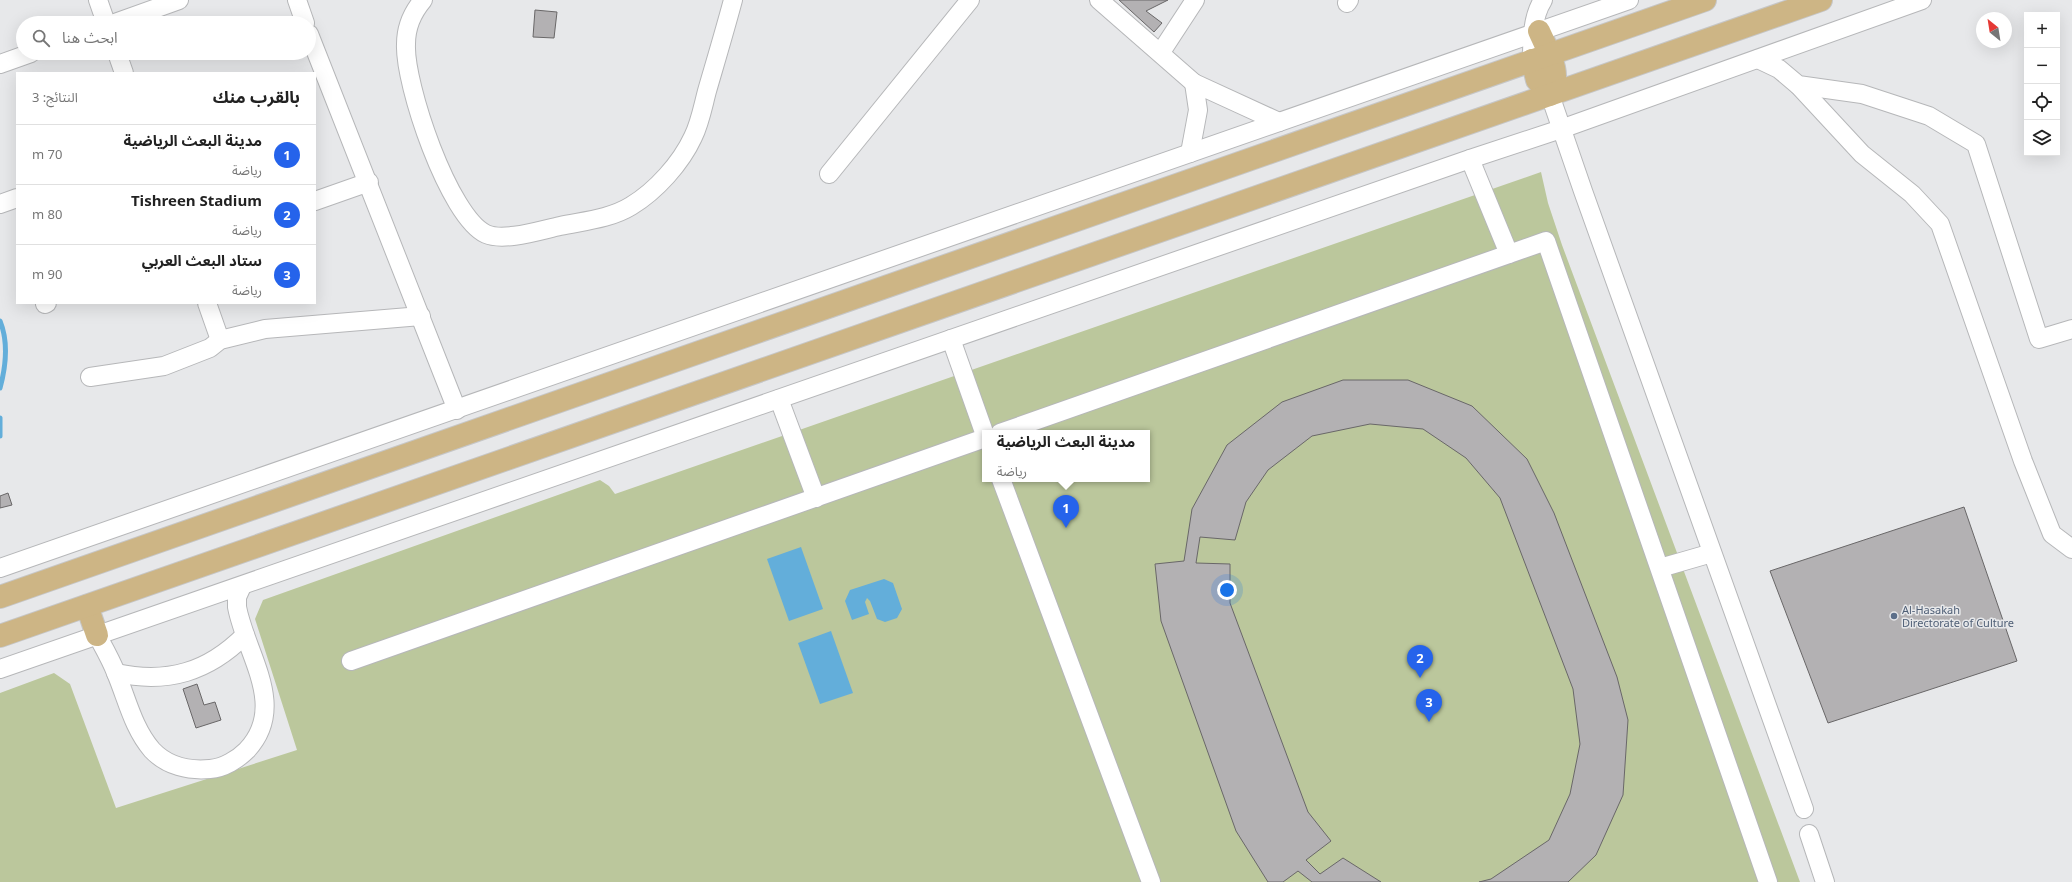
<!DOCTYPE html>
<html lang="ar">
<meta charset="utf-8">
<style>
:root{--surface:#fff;--page:#f6f6f6;--text:#222;--muted:#767676;--line:#e0e0e0;--accent:#2563eb}
body{margin:0;font-family:Georgia,"Noto Sans Arabic",serif;background:var(--page);color:var(--text);direction:rtl}
.controls{position:absolute;right:12px;top:12px;display:grid;overflow:hidden;border-radius:0px;box-shadow:0 4px 16px #0002}
.controls button{width:36px;height:36px;display:grid;place-items:center;padding:0;border:0;border-bottom:1px solid var(--line);background:var(--surface);color:var(--text);font:20px sans-serif}
.compass{position:absolute;left:1976px;top:12px;width:36px;height:36px;border-radius:50%;background:var(--surface);box-shadow:0 4px 16px #0002;rotate:330deg}
.you{position:absolute;left:1227px;top:590px;width:14px;height:14px;margin:-10px;border:3px solid #fff;border-radius:50%;background:#1a73e8;box-shadow:0 0 0 6px #1a73e833}
.badge{display:grid;place-items:center;width:26px;height:26px;border-radius:50%;background:var(--accent);color:#fff;font-size:13px;font-weight:700}
.pin{position:absolute;translate:-50% -33px;filter:drop-shadow(0 1px 2px #0008)}
.pin::after{content:'';position:absolute;top:21px;width:14px;height:12px;background:inherit;clip-path:polygon(0 0,100% 0,50% 100%)}
.popup{position:absolute;left:982px;top:430px;width:168px;height:52px;box-sizing:border-box;display:grid;place-content:center;border-radius:0px;background:var(--surface);filter:drop-shadow(0 1px 3px #0005);font-size:13px;white-space:nowrap;color:var(--muted)}
.popup b{font-size:15px;color:var(--text)}
.popup::after{content:'';position:absolute;left:50%;top:100%;margin-left:-8px;border:8px solid transparent;border-top-color:var(--surface)}
.list{margin:0;padding:0;list-style:none}
h2{display:flex;justify-content:space-between;align-items:center;height:52px;margin:0;padding:0 16px;font-size:17px}
h2 small{font-size:13px;font-weight:400;color:var(--muted)}
.list li{display:grid;grid-template-columns:26px 1fr auto;gap:12px;align-items:center;box-sizing:border-box;height:60px;padding:0 16px;border-top:1px solid var(--line)}
.list b{display:block;font-size:15px;white-space:nowrap}
.list p{margin:0;font-size:13px;white-space:nowrap;color:var(--muted)}
.list em{font-size:13px;font-style:normal;color:var(--muted)}
.icon{flex:none;width:22px;height:22px;fill:none;stroke:currentColor;stroke-width:2;stroke-linecap:round;stroke-linejoin:round}
.map{position:relative;flex:none;width:2072px;height:882px;overflow:hidden;direction:ltr}
.search{position:absolute;background:var(--surface);box-shadow:0 4px 16px #0002;left:16px;top:16px;width:300px;height:44px;display:flex;align-items:center;gap:10px;box-sizing:border-box;padding:0 14px;border-radius:22px;color:var(--muted);font-size:15px}
.panel{position:absolute;background:var(--surface);box-shadow:0 4px 16px #0002;left:16px;top:72px;width:300px;height:232px;border-radius:0px;direction:rtl}
.map>svg:first-child{display:block}
</style>
<div class="map">
<svg width="2072" height="882" viewBox="0 0 2072 882">
<rect width="100%" height="100%" fill="#e7e8ea"/>
<path fill="#bbc79c" fill-rule="evenodd" d="M1541,172L1548,203L1562,245L1800,882H0V693L54,673L70,684L116,808L297,750L255,619L263,600L600,480L609,486L615,494ZM985,433H1147V479H985Z"/>
<g fill="#63aeda">
<path d="M801,547L823,609L789,621L767,559Z"/>
<path d="M884,579L893,583L902,609L897,618L885,622L877,619L870,601L867,598L865,602L869,614L852,620L845,601L850,590Z"/>
<path d="M831,631L853,693L820,704L798,643Z"/>
</g>
<g fill="none" stroke-linecap="round" stroke-linejoin="round">
<g stroke="#63aeda" stroke-width="5">
<path d="M0,321C9,343 6,366 0,388"/>
<path d="M0,418V436"/>
</g>
</g>
<g fill="#b3b1b3" stroke="#696768">
<path d="M1119,0H1168L1146,11L1162,23L1154,32Z"/>
<path d="M535,10L557,12L554,38L533,37Z"/>
<path d="M1343,380H1408L1472,406L1527,459L1554,513L1617,677L1628,720L1623,795L1596,855L1568,882H1479L1491,879L1549,840L1570,794L1580,744L1573,689L1500,498L1466,458L1423,429L1370,424L1312,436L1268,470L1246,502L1235,540L1200,537L1196,563L1230,564V603L1308,812L1331,841L1306,860L1320,874L1343,858L1381,882H1312L1298,871L1283,882H1268L1236,831L1161,621L1155,564L1184,561L1192,509L1227,445L1282,402Z"/>
<path d="M8,493L12,505L0,508V496Z"/>
<path d="M1964,507L2017,661L1828,723L1770,571Z"/>
<path d="M197,684L204,705L215,702L221,720L196,728L183,689Z"/>
</g>
<g fill="none" stroke-linecap="round" stroke-linejoin="round">
<defs>
<g id="minor">
<path d="M98,0L106,23"/>
<path d="M297,0L305,23"/>
<path d="M423,0C412,13 406,28 406,44C404,84 449,217 486,234C504,242 541,230 560,226C583,221 610,219 631,206C656,191 681,163 693,137C700,123 703,106 707,91C716,60 725,30 733,0"/>
<path d="M1099,0L1194,83"/>
<path d="M1347,3L1349,0"/>
<path d="M115,23L179,0"/>
<path d="M309,34L457,410"/>
<path d="M1161,52L1195,0"/>
<path d="M117,53L124,73"/>
<path d="M1758,59L1779,69L1798,85L1862,94L1929,116L1976,144L2039,339L2072,329"/>
<path d="M1532,60C1532,41 1532,17 1543,0"/>
<path d="M0,64L31,53"/>
<path d="M1798,85L1862,154L1912,194L1940,224L2023,461L2052,534L2072,549"/>
<path d="M1550,95L1583,191L1804,809"/>
<path d="M1190,153L1198,110L1194,83L1279,122"/>
<path d="M1470,159L1509,254"/>
<path d="M829,174L970,0"/>
<path d="M315,201L369,182"/>
<path d="M0,204L17,198"/>
<path d="M207,303L220,340"/>
<path d="M45,304L47,303"/>
<path d="M951,339L985,435"/>
<path d="M90,377L164,366L210,348L220,340L265,329L421,316"/>
<path d="M779,399L816,498"/>
<path d="M1000,433L1546,241L1768,882"/>
<path d="M1001,479L1151,882"/>
<path d="M0,568L1629,0"/>
<path d="M1660,568L1712,553"/>
<path d="M97,635C104,648 111,660 116,673C127,699 133,728 152,750C167,766 189,771 210,769C224,768 238,759 247,750C288,706 246,655 237,607V597L242,586"/>
<path d="M351,661L985,438"/>
<path d="M0,669L1470,159L1561,129L1922,0"/>
<path d="M116,673C168,684 208,672 245,635"/>
<path d="M1809,834L1825,882"/>
</g>
<g id="major">
<path d="M1532,60L1537,80L1550,95C1563,73 1548,52 1539,31"/>
<path d="M0,597L1705,0"/>
<path d="M87,606L97,635"/>
<path d="M0,636L1821,0"/>
</g>
</defs>
<use href="#minor" stroke="#b6b7b9" stroke-width="20"/>
<use href="#major" stroke="#c6c6c6" stroke-width="24"/>
<use href="#minor" stroke="#fff" stroke-width="18"/>
<use href="#major" stroke="#cdb585" stroke-width="22"/>
</g>
<circle fill="#5c6f8a" stroke="#e7e8ea" stroke-width="1.5" cx="1894" cy="616" r="4"/>
<g text-anchor="middle" stroke-width="3" stroke-linejoin="round" paint-order="stroke">
<g font-size="11" fill="#4e5e75" stroke="#e7e8ea" text-anchor="start">
<text x="1902" y="614">Al-Hasakah<tspan x="1902" dy="13">Directorate of Culture</tspan></text>
</g>
</g>
</svg>
<div class="controls">
<button>+</button>
<button>−</button>
<button><svg class="icon" aria-label="locate" viewBox="0 0 24 24"><circle cx="12" cy="12" r="6"/><path d="M12 2v4M12 18v4M2 12h4M18 12h4"/></svg></button>
<button><svg class="icon" aria-label="layers" viewBox="0 0 24 24"><path d="M12 4l9 5-9 5-9-5zM3 14l9 5 9-5"/></svg></button>
</div>
<svg class="compass" viewBox="-18 -18 36 36"><path d="M0-13l5 13h-10z" fill="#e53935"/><path d="M0 13l5-13h-10z" fill="#767676"/></svg>
<div class="you"></div>
<div class="pin badge" style="left:1066px;top:528px">1</div>
<div class="popup"><b>مدينة البعث الرياضية</b>رياضة</div>
<div class="pin badge" style="left:1420px;top:678px">2</div>
<div class="pin badge" style="left:1429px;top:722px">3</div>
<div class="search"><svg class="icon" aria-label="search" viewBox="0 0 24 24"><circle cx="10" cy="10" r="6"/><path d="M15 15l6 6"/></svg>ابحث هنا</div>
<section class="panel">
<h2>بالقرب منك<small>النتائج: 3</small></h2>
<ul class="list">
<li><span class="badge">1</span><div><b>مدينة البعث الرياضية</b><p>رياضة</p></div><em>70 m</em></li>
<li><span class="badge">2</span><div><b>Tishreen Stadium</b><p>رياضة</p></div><em>80 m</em></li>
<li><span class="badge">3</span><div><b>ستاد البعث العربي</b><p>رياضة</p></div><em>90 m</em></li>
</ul>
</section>
</div>
